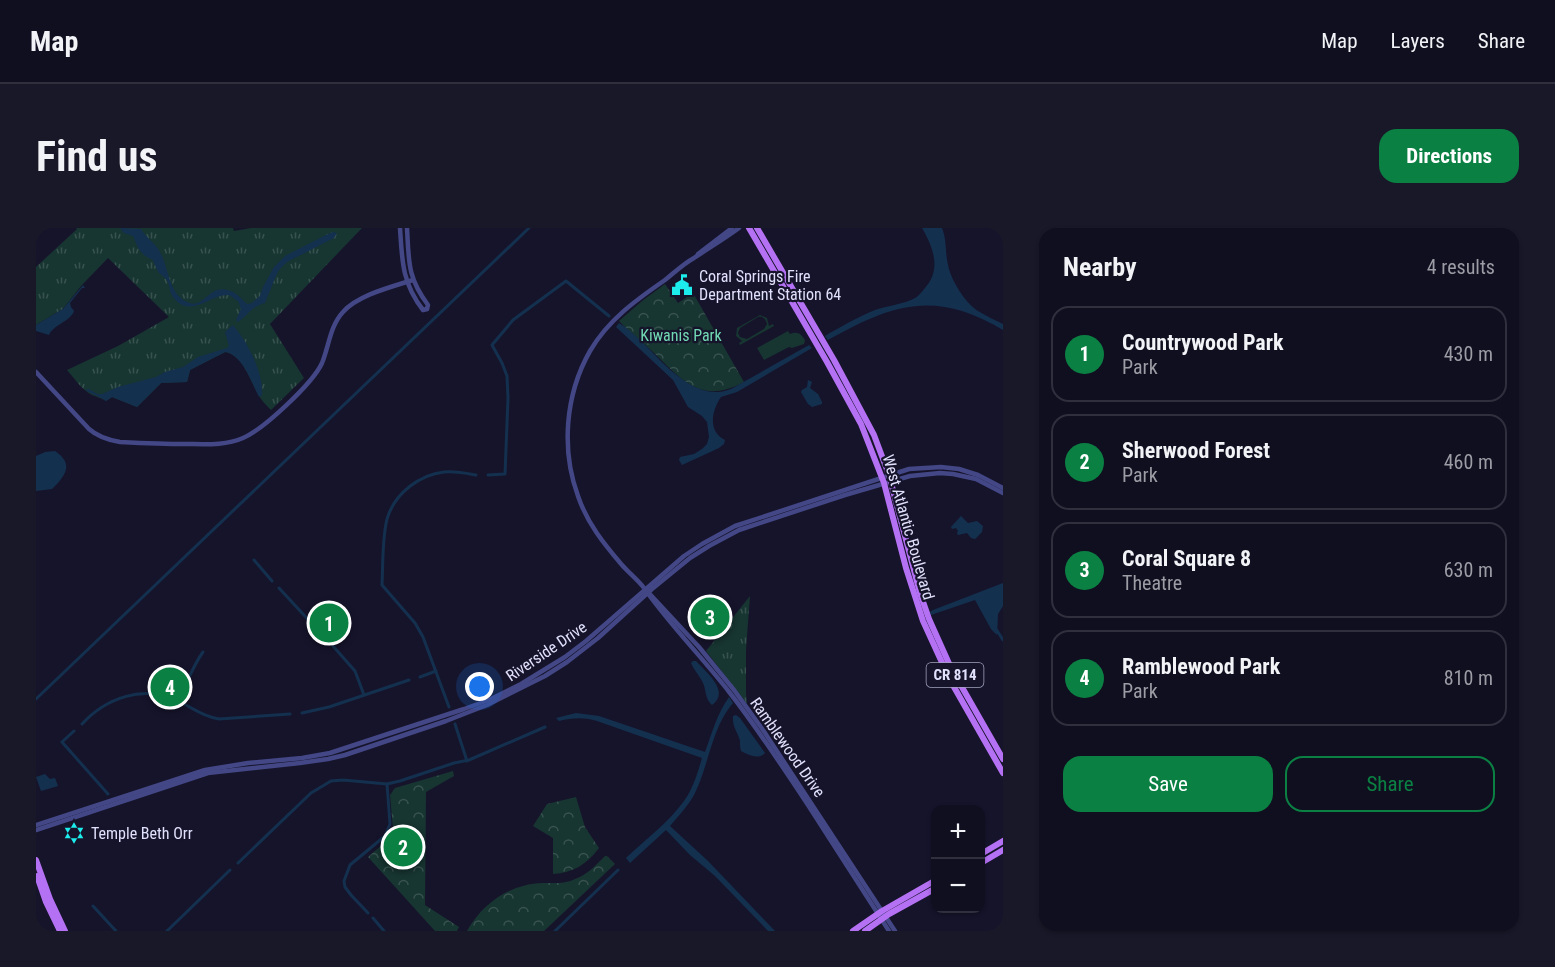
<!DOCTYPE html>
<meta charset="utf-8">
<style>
:root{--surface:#100f20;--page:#191829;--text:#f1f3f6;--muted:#9c9ca5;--line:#302f3e;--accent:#0b8043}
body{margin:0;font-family:"Roboto Condensed",sans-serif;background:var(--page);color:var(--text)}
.controls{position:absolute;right:18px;bottom:18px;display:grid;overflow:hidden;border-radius:12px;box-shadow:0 2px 4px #0004}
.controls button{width:54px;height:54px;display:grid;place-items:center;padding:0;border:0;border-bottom:2px solid var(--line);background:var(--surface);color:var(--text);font:30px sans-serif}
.you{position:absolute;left:444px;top:459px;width:21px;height:21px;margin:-15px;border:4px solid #fff;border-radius:50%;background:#1a73e8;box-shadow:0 0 0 9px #1a73e833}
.badge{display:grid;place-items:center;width:39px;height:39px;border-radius:50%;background:var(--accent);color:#fff;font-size:20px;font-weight:700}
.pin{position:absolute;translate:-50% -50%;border:3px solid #fff;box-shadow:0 2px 6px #0006}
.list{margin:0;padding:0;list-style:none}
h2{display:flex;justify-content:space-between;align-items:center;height:78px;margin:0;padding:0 24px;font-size:26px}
h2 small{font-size:20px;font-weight:400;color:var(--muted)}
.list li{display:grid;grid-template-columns:39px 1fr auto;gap:18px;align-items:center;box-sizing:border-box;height:96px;margin:0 12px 12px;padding:0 12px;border:2px solid var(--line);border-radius:18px}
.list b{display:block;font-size:22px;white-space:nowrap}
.list p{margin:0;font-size:20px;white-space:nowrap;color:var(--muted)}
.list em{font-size:20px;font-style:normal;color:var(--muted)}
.actions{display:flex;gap:12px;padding:18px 24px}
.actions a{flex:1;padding:14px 0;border:2px solid var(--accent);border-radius:18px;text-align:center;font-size:21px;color:var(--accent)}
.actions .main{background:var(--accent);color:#fff}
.map{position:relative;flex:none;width:967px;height:703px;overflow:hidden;border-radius:18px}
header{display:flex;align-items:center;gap:36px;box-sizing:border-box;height:84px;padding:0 30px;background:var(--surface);border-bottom:2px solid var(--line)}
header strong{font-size:28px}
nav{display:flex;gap:33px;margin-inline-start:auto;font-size:21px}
.intro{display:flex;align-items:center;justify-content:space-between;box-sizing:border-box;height:144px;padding:0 36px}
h1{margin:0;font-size:42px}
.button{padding:15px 27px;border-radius:18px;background:var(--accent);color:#fff;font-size:21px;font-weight:700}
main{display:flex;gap:36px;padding:0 36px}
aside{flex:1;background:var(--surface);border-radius:18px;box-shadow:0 2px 4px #0004}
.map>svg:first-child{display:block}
</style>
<header>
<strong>Map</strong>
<nav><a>Map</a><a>Layers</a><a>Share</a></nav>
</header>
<div class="intro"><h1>Find us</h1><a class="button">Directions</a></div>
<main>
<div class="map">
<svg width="967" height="703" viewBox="0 0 967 703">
<defs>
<pattern id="grass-tufts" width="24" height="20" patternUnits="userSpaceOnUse" patternTransform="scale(1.5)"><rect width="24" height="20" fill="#173531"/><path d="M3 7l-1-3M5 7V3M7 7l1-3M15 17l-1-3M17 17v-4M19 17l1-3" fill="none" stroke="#385250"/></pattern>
<pattern id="forest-crowns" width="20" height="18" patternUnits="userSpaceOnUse" patternTransform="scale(1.5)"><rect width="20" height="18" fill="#173531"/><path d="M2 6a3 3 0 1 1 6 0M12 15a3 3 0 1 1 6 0" fill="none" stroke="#385250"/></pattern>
</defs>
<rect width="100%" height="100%" fill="#16142b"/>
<g fill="url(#grass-tufts)">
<path d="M40,0H197L198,3L215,0H326L234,96L268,150L235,182C230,177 225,172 222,166C214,152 207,127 189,124L154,142L151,154L125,155L101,179L76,169L70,173C65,170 61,169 56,167C46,162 38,150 31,142L82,118L133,89L72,30L45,58L27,81L0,97V39L41,1Z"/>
<path d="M714,368L710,422V466L711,476L670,423Z"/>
</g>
<g fill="url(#forest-crowns)">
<path d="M629,56L642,75L657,65L708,154C665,177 647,153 617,124C606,114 593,104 583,93L606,73Z"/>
<path d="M290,381L306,400L296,409L279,391Z"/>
<path d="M123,447L147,457C141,473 135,467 121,465Z"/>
<path d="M417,543L418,548L390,564L389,677L423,699L421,703H399L332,629L355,609L357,601L354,567L359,560Z"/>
<path d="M540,569L549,599L563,620C551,636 537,645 517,646V610L497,598L511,576Z"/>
<path d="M569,628H571L579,636L508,703H431C447,675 474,656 507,655C518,655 529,656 539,651C551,647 560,637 569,628Z"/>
</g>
<g fill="#173531" fill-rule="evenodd">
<path d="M724,87L731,90L733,98L737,96L738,98L704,117L703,115L706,113L700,108L701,100ZM722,89C727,88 730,91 731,96L728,101L711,111L704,109L702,105L704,100Z"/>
<path d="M752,103L754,106C762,103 765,106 769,112L768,116L756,120L753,119L728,132L721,120Z"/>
</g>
<g fill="#14304f">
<path d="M84,0L105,1C110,10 121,16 125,26C133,42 133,66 151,74C169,83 173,52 197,64C202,67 207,72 211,76L216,75L224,68L227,59L238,39L249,28L290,7L297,4L301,5L298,10L251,34L243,42L239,50L229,75C215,79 213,86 202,94L200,92L205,81L202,73L193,67C173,66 155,92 137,69C133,63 134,56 130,51C130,50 123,45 123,45C120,41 119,36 117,32C104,26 103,22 97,8L88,5Z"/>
<path d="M886,0H906C911,12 909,25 912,37C915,52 929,75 942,83C950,88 959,92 967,96V102C899,61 856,76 792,112L789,108C804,99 822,89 839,82C850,78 863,77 875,72C881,70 885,65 889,60C906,41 897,19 886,0Z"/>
<path d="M47,57L49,60H46L34,75L35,79L38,83C34,94 18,96 13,107L0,103V97L27,81Z"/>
<path d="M583,95C613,113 643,166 682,164C686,164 691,162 695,161L773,117L776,120L701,164L685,169C676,182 671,203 689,212L688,216L683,220L646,237L643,232L644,229L658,226L666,221L671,216L673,209L671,194L666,188L652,179L637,152L580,99Z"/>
<path d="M197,97C212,115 227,143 226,167L223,169C216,155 206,126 189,124L154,142L151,154L125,155L101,179L76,169L70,173C63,168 56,166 49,162L53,161L61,166H66L82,159L120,149L129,144L147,139L162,129L191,120L193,118L189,104Z"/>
<path d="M772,152L776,154L774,160L782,166L786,174V176L776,179L772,176L765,164L766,162L771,159Z"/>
<path d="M19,223C38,236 30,247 16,261L0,263V228L9,224Z"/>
<path d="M925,288L932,295L941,293L947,298L946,304L939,311L935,310L931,305L922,307L921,305L922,303L920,300L916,301L915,299Z"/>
<path d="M967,355V378L962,386L961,407L955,401L939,372L895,387L894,384L897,382Z"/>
<path d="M657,433H660C670,444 695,464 676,477C668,470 671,462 666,453C663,447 658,442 655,435Z"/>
<path d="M693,469L697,475C676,499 673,536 659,565C653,577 643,587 634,598L672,633L739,703H732L679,648L654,627L630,602L594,635L590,630C609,612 632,595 648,573C657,561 662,544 666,530L561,493C547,489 536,490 523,493L520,490L540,485L563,488L669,524C676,505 681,486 693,469Z"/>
<path d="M700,487L704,490L729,525C722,532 713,527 705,523C704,520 704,516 704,513C702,504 696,500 697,488Z"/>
<path d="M9,546L14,551L19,550L22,558L5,563L0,549Z"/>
</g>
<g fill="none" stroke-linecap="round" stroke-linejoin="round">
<g stroke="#14304f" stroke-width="3">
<path d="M452,247L469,246L472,170L471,148L466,135L456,117L477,92L530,53L573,88"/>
<path d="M218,332L236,353"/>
<path d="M243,360L290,411"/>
<path d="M960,401L967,412"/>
<path d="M297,418L319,443L328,467"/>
<path d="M384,449L400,443"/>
<path d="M0,471L493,0"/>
<path d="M141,472C151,457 156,439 167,424"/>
<path d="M413,479L387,409L379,395L346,357C347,339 346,304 352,288C360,265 383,247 408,244C419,243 429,245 440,247"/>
<path d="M266,485L293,479L373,452"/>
<path d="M46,496C70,470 106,457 140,472C156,479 165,488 183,491L254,486"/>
<path d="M419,496L431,533"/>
<path d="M38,503L26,514L72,566"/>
<path d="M202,635L275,565L295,553L307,552L351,556L364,553L418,535L433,532L509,499"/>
<path d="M57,678L80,703"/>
<path d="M332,685L315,667L309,659L308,653L314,637L349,608L354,596L351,556"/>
<path d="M337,690L348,703"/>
<path d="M131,703L194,642"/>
<path d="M519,703L582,642"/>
</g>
<g stroke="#434786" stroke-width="4.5">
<path d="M364,0C366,32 366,55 387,82L391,81"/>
<path d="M371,0C373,33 371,49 392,77L391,81"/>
<path d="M703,0C688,11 673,20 658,30C647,36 638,45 629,52C600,72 572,92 554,123C529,167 525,222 542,268C551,295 568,316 586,337C593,345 602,352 608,360C634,397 666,429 694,465C722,501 747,539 772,577C799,619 826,661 853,703"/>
<path d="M662,26L696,0"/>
<path d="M0,144L53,201C62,209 72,212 84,214C105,215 126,216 148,216C167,216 189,218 207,210C228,201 277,155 286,135C293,118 294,98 307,84C322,67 355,59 377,52"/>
<path d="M611,363L663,419L698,462L727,502L859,703"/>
<path d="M0,597L169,542L212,535L266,530L294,525L428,481L453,472L485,456L529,429L550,413L648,328L666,316L699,298L873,241L905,239L923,241L942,247L967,260"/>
<path d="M0,602L172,545L264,535L292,531L309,527L410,493L451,477L509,448L531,434L562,410L616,361L654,330L673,318L703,302L809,267L874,248L904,245L917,246L940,251L967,265"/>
</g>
<g stroke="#b571f4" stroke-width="6">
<path d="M713,0L791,134L825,196L848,255L870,340L887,393L914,452L967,545"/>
<path d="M721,0L798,132L838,207L853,247L884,365L893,391L915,440L967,531"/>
<path d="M945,626L967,613"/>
<path d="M0,632L14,671L29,703"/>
<path d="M945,635L967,622"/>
<path d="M1,648L10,674L24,703"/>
<path d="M817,703L846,683L900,652"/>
<path d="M829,703L853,686L900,660"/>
</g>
</g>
<defs>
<symbol id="civic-bare" viewBox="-9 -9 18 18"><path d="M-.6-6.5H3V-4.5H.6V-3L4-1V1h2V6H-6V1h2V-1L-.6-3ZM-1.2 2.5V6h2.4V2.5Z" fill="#1cedec" stroke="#16142b" stroke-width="2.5" paint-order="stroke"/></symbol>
<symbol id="synagogue-bare" viewBox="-9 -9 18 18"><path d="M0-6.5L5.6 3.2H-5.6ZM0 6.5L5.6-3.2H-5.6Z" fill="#1cedec" stroke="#16142b" stroke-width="2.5" paint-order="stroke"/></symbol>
</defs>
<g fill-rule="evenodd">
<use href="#civic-bare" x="631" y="42" width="30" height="30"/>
<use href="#synagogue-bare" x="23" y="590" width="30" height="30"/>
</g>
<g text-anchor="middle" stroke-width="4.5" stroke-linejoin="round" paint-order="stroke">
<rect fill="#16142b" stroke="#a4a4be" stroke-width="1.5" x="890.5" y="435" width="57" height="24" rx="4.5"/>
<g font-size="15" font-weight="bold" fill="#e1e1fd">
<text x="919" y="452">CR 814</text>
</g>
<g font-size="16" fill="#e1e1fd" stroke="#16142b" text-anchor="start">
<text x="663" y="54">Coral Springs Fire<tspan x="663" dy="18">Department Station 64</tspan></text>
<text x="55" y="611">Temple Beth Orr</text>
</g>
<g font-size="16" fill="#71d9b4" stroke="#16142b">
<text x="645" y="113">Kiwanis Park</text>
</g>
<g font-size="16" fill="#e1e1fd" stroke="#16142b">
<text transform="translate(873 299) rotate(74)" y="6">West Atlantic Boulevard</text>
<text transform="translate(510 423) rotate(-34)" y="6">Riverside Drive</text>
<text transform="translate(752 519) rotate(55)" y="6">Ramblewood Drive</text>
</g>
</g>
</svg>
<div class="controls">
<button>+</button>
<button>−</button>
</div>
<div class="you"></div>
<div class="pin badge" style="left:293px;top:395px">1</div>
<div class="pin badge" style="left:367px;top:619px">2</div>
<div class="pin badge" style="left:674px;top:389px">3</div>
<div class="pin badge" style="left:134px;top:459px">4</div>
</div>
<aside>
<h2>Nearby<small>4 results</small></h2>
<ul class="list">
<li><span class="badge">1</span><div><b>Countrywood Park</b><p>Park</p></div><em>430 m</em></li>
<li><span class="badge">2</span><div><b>Sherwood Forest</b><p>Park</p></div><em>460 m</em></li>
<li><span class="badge">3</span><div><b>Coral Square 8</b><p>Theatre</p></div><em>630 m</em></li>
<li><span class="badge">4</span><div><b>Ramblewood Park</b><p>Park</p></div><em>810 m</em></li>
</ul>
<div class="actions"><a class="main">Save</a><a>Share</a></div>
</aside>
</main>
